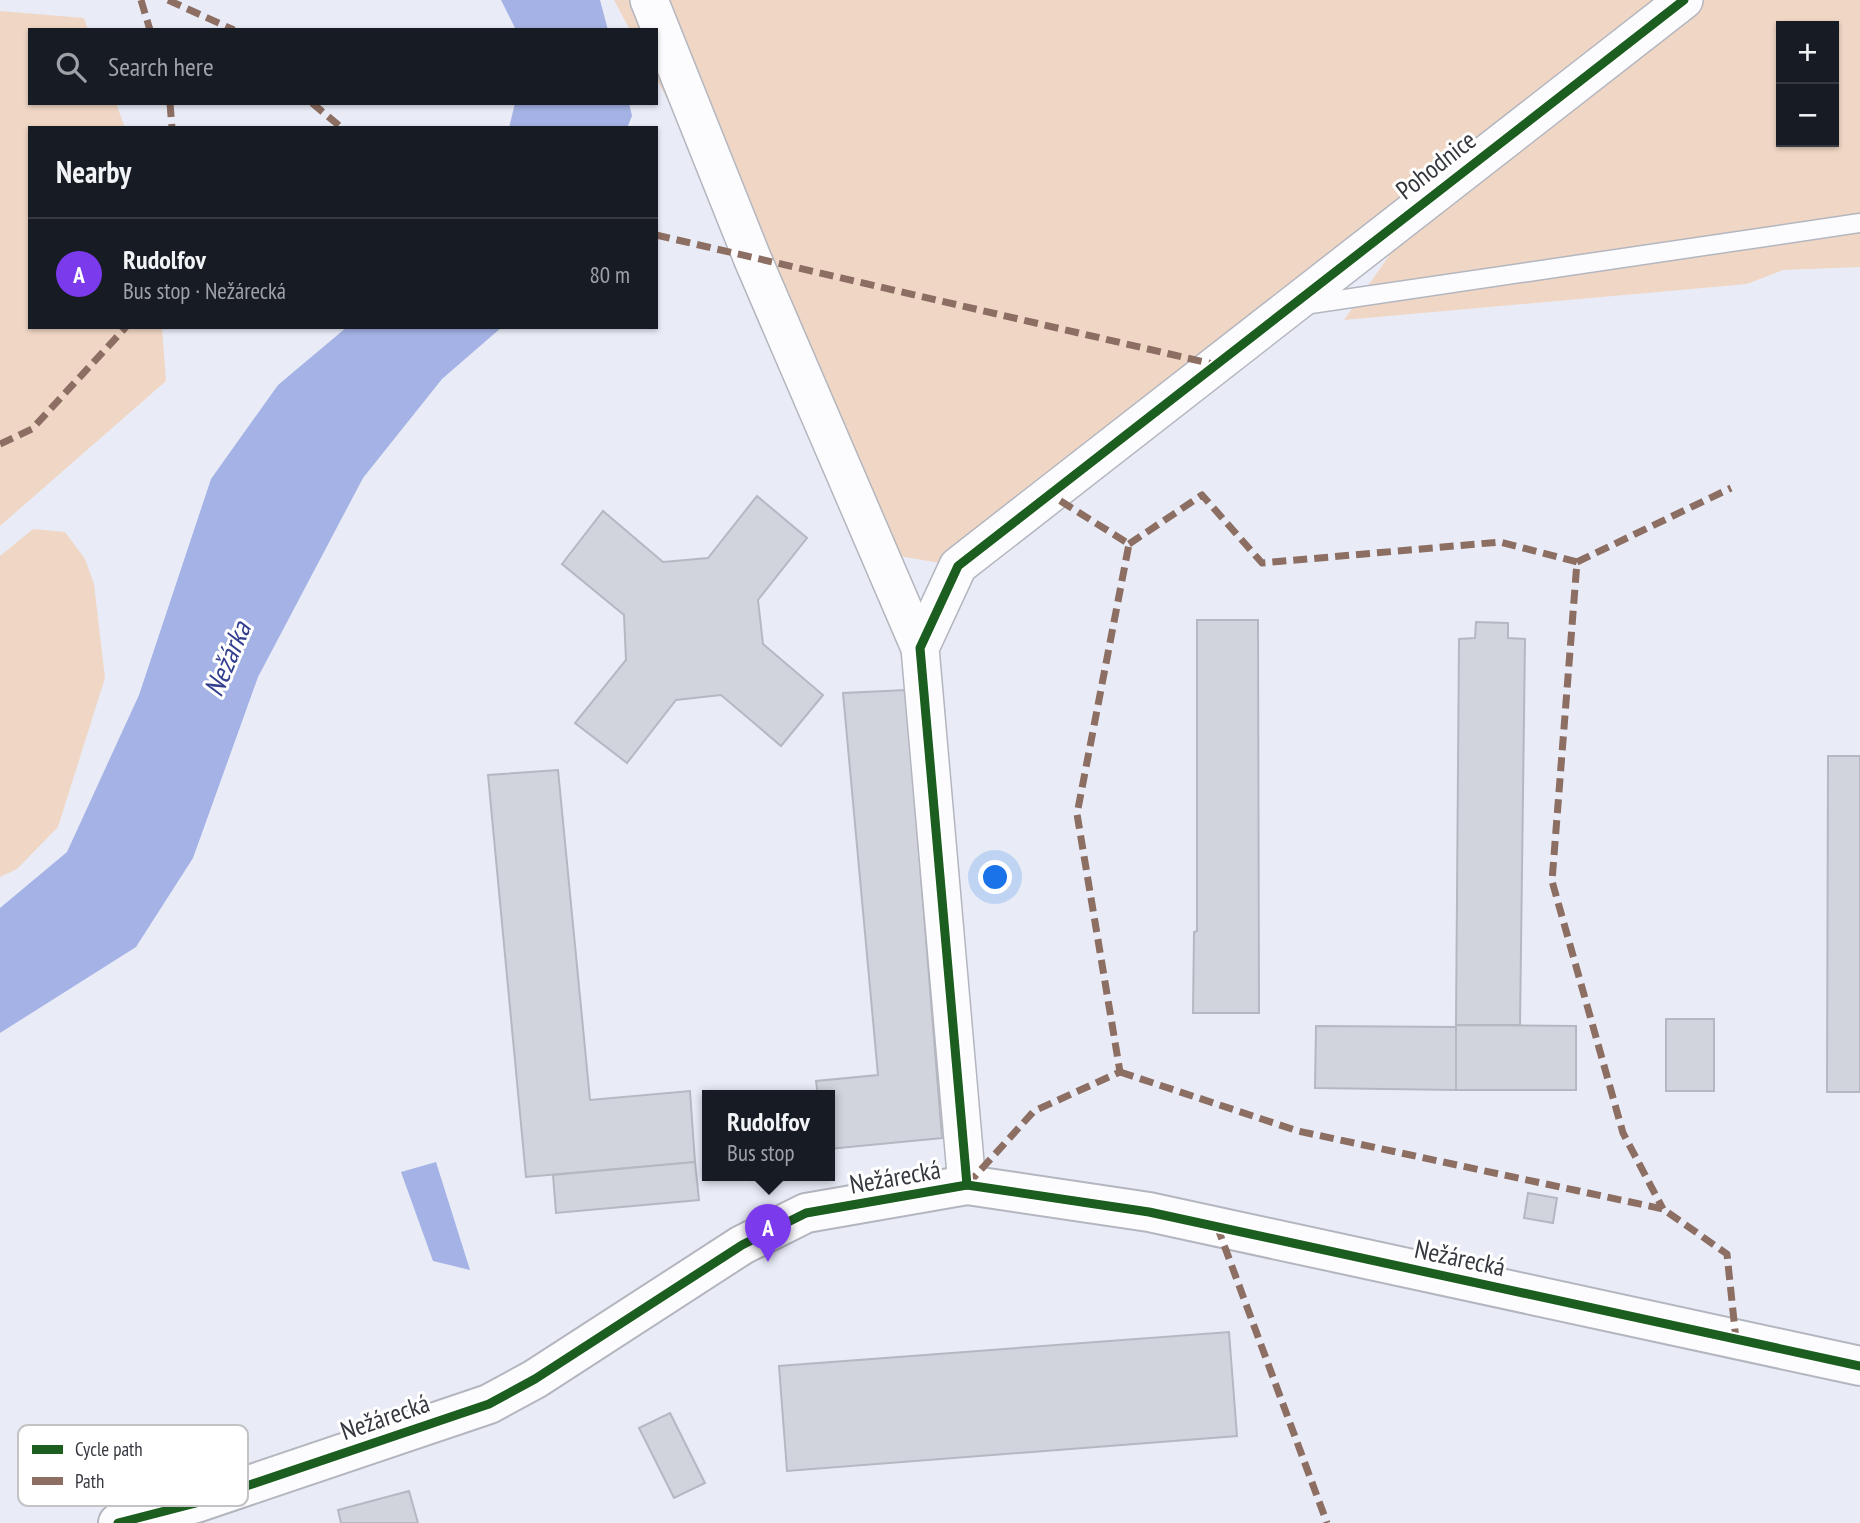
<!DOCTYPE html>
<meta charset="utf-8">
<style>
:root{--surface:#171b24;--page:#242831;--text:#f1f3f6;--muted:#9ea1a6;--line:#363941;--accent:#7c3aed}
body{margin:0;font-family:"PT Sans Narrow",sans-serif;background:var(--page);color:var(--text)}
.controls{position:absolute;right:21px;top:21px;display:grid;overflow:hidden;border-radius:0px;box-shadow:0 2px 5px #0004}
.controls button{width:63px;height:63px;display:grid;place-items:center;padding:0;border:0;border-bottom:2px solid var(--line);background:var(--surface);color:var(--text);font:35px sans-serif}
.you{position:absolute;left:996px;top:878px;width:24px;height:24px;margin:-18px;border:5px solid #fff;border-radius:50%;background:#1a73e8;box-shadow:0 0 0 10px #1a73e833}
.badge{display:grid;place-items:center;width:46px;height:46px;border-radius:50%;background:var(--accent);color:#fff;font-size:23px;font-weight:700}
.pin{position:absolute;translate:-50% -58px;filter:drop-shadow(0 2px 4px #0008)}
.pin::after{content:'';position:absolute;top:37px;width:24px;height:21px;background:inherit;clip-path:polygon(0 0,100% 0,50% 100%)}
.popup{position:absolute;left:702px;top:1090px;width:133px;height:91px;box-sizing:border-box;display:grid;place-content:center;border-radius:0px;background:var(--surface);filter:drop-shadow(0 2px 5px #0005);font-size:23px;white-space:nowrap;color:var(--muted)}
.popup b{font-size:26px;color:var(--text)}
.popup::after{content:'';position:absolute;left:50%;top:100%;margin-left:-14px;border:14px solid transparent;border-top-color:var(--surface)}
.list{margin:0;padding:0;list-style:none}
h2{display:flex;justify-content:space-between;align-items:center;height:91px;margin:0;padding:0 28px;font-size:30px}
h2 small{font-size:23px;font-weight:400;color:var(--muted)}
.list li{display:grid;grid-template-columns:46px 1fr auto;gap:21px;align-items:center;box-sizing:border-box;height:112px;padding:0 28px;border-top:2px solid var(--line)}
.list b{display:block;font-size:26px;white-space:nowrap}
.list p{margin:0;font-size:23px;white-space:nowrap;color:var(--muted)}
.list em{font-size:23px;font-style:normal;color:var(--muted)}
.icon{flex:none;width:38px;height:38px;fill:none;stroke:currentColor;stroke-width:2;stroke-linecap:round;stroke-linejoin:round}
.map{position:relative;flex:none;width:1860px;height:1523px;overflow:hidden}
.search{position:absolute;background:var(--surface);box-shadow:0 2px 5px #0004;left:28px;top:28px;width:630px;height:77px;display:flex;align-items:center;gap:18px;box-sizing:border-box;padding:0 24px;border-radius:0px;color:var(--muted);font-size:26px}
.panel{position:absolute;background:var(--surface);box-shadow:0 2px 5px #0004;left:28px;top:126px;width:630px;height:203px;border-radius:0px}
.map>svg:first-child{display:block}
</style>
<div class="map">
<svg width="1860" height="1523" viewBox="0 0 1860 1523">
<rect width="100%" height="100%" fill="#e9ecf7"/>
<g fill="#f0d7c5" fill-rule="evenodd">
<path d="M614,0H1860V267L1783,270L1747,284L1344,320L1430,197L958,566L881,553L753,260L656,78V30H630ZM1781,26H1834V142H1781Z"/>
<path d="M0,11L84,18L88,30H30V103H116L125,128H30V327H162L166,381L0,526Z"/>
<path d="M33,529L65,532L85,559L94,584L105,678L58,827L17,869L0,877V556Z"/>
</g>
<g fill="#a4b2e5">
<path d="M501,0H600L608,30H516Z"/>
<path d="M515,103H629L632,116L627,128H509Z"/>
<path d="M347,327H502L442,379L363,478L258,677L193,858L136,947L0,1033V908L67,852L139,695L211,479L278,385Z"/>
<path d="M436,1162L470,1270L433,1261L401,1172Z"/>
</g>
<g fill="#d2d4dd" stroke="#b5b8c0" stroke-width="2">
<path d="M757,496L807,538L758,600L763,644L823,695L781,746L721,695L676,700L627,763L575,723L626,660L624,615L562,564L603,511L663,562L708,558Z"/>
<path d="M1197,620H1258L1259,1013H1193L1194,932L1197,931Z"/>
<path d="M1476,622L1508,623V638L1525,639L1520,1025H1456L1459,639L1475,638Z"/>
<path d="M906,690L942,1138L829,1149V1096H818L816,1081L878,1075L843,693Z"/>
<path d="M1828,756H1860V1092H1827Z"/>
<path d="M558,770L590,1100L690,1091L695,1162L526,1177L488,775Z"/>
<rect x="1666" y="1019" width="48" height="72"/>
<path d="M1456,1025L1576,1026V1090H1456Z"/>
<path d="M1316,1026L1456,1027V1090L1315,1088Z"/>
<path d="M695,1162L699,1200L556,1213L553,1175Z"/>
<path d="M1528,1193L1557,1198L1553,1223L1524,1218Z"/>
<path d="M1229,1332L1237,1436L787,1471L779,1366Z"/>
<path d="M670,1413L705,1483L674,1498L639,1428Z"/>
<path d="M409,1491L418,1523H341L338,1510Z"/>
</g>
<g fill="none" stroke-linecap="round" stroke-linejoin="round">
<defs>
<path id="service" d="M1304,305L1860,223"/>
<g id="minor">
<path d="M649,0L753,260L920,648"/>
<path d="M967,1185L920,648L958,566L1684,0"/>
</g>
<path id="tertiary" d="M118,1523L196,1503L489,1404L535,1379L742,1245L806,1213L967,1185L1149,1212L1860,1366"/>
</defs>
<use href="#service" stroke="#b4b6bf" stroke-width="21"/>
<use href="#minor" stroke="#b4b6bf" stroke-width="40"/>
<use href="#tertiary" stroke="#b4b6bf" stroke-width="42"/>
<use href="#service" stroke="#fcfcfe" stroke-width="18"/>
<use href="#minor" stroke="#fcfcfe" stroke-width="37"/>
<use href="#tertiary" stroke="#fcfcfe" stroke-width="38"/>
<g stroke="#8d6e63" stroke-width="7" stroke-dasharray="14 7" stroke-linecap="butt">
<path d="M141,0L150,30"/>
<path d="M168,0L234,30"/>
<path d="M170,103L172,128"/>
<path d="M312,103L342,128"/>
<path d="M656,235L1217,365"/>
<path d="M0,444L32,429L126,327"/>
<path d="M1129,544L1202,495L1262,563L1500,542L1577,562L1552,881L1623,1133L1663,1209"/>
<path d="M1577,562L1731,488"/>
<path d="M1120,1072L1298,1131L1663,1209L1727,1254L1736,1340"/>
<path d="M967,1185L1034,1111L1120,1072L1077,814L1129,544L1051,495"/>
<path d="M1217,1226L1327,1523"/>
</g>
<defs>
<g id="cycleway">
<path d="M967,1185L920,648L958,566L1684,0"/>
<path d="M118,1523L196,1503L489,1404L535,1379L742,1245L806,1213L967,1185L1149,1212L1860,1366"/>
</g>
</defs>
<use href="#cycleway" stroke="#fff" stroke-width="13"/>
<use href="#cycleway" stroke="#1b5e20" stroke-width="9"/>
</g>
<g text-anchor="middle" stroke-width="6" stroke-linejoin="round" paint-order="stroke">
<g font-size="26" fill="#363840" stroke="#fff">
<text transform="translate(1436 165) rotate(-38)" y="9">Pohodnice</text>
<text transform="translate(895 1177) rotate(-10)" y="9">Nežárecká</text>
<text transform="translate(1460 1258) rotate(12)" y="9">Nežárecká</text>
<text transform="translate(385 1417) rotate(-19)" y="9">Nežárecká</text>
</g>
<g font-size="28" font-style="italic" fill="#323d8e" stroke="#fff">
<text transform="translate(227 659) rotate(-67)" y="10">Nežárka</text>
</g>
</g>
<rect x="18" y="1425" width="230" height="81" rx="10" fill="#fff" stroke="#c3c3c6" stroke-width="2"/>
<rect x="32" y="1445" width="31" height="9" fill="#1b5e20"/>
<rect x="32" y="1477" width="31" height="8" fill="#8d6e63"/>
<g font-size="19" fill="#363840">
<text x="75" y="1456">Cycle path</text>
<text x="75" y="1488">Path</text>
</g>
</svg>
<div class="controls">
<button>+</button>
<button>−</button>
</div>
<div class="you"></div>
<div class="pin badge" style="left:768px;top:1262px">A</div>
<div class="popup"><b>Rudolfov</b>Bus stop</div>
<div class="search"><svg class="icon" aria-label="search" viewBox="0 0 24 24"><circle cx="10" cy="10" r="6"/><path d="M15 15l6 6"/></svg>Search here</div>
<section class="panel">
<h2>Nearby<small></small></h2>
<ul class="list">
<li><span class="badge">A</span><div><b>Rudolfov</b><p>Bus stop · Nežárecká</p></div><em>80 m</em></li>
</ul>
</section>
</div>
